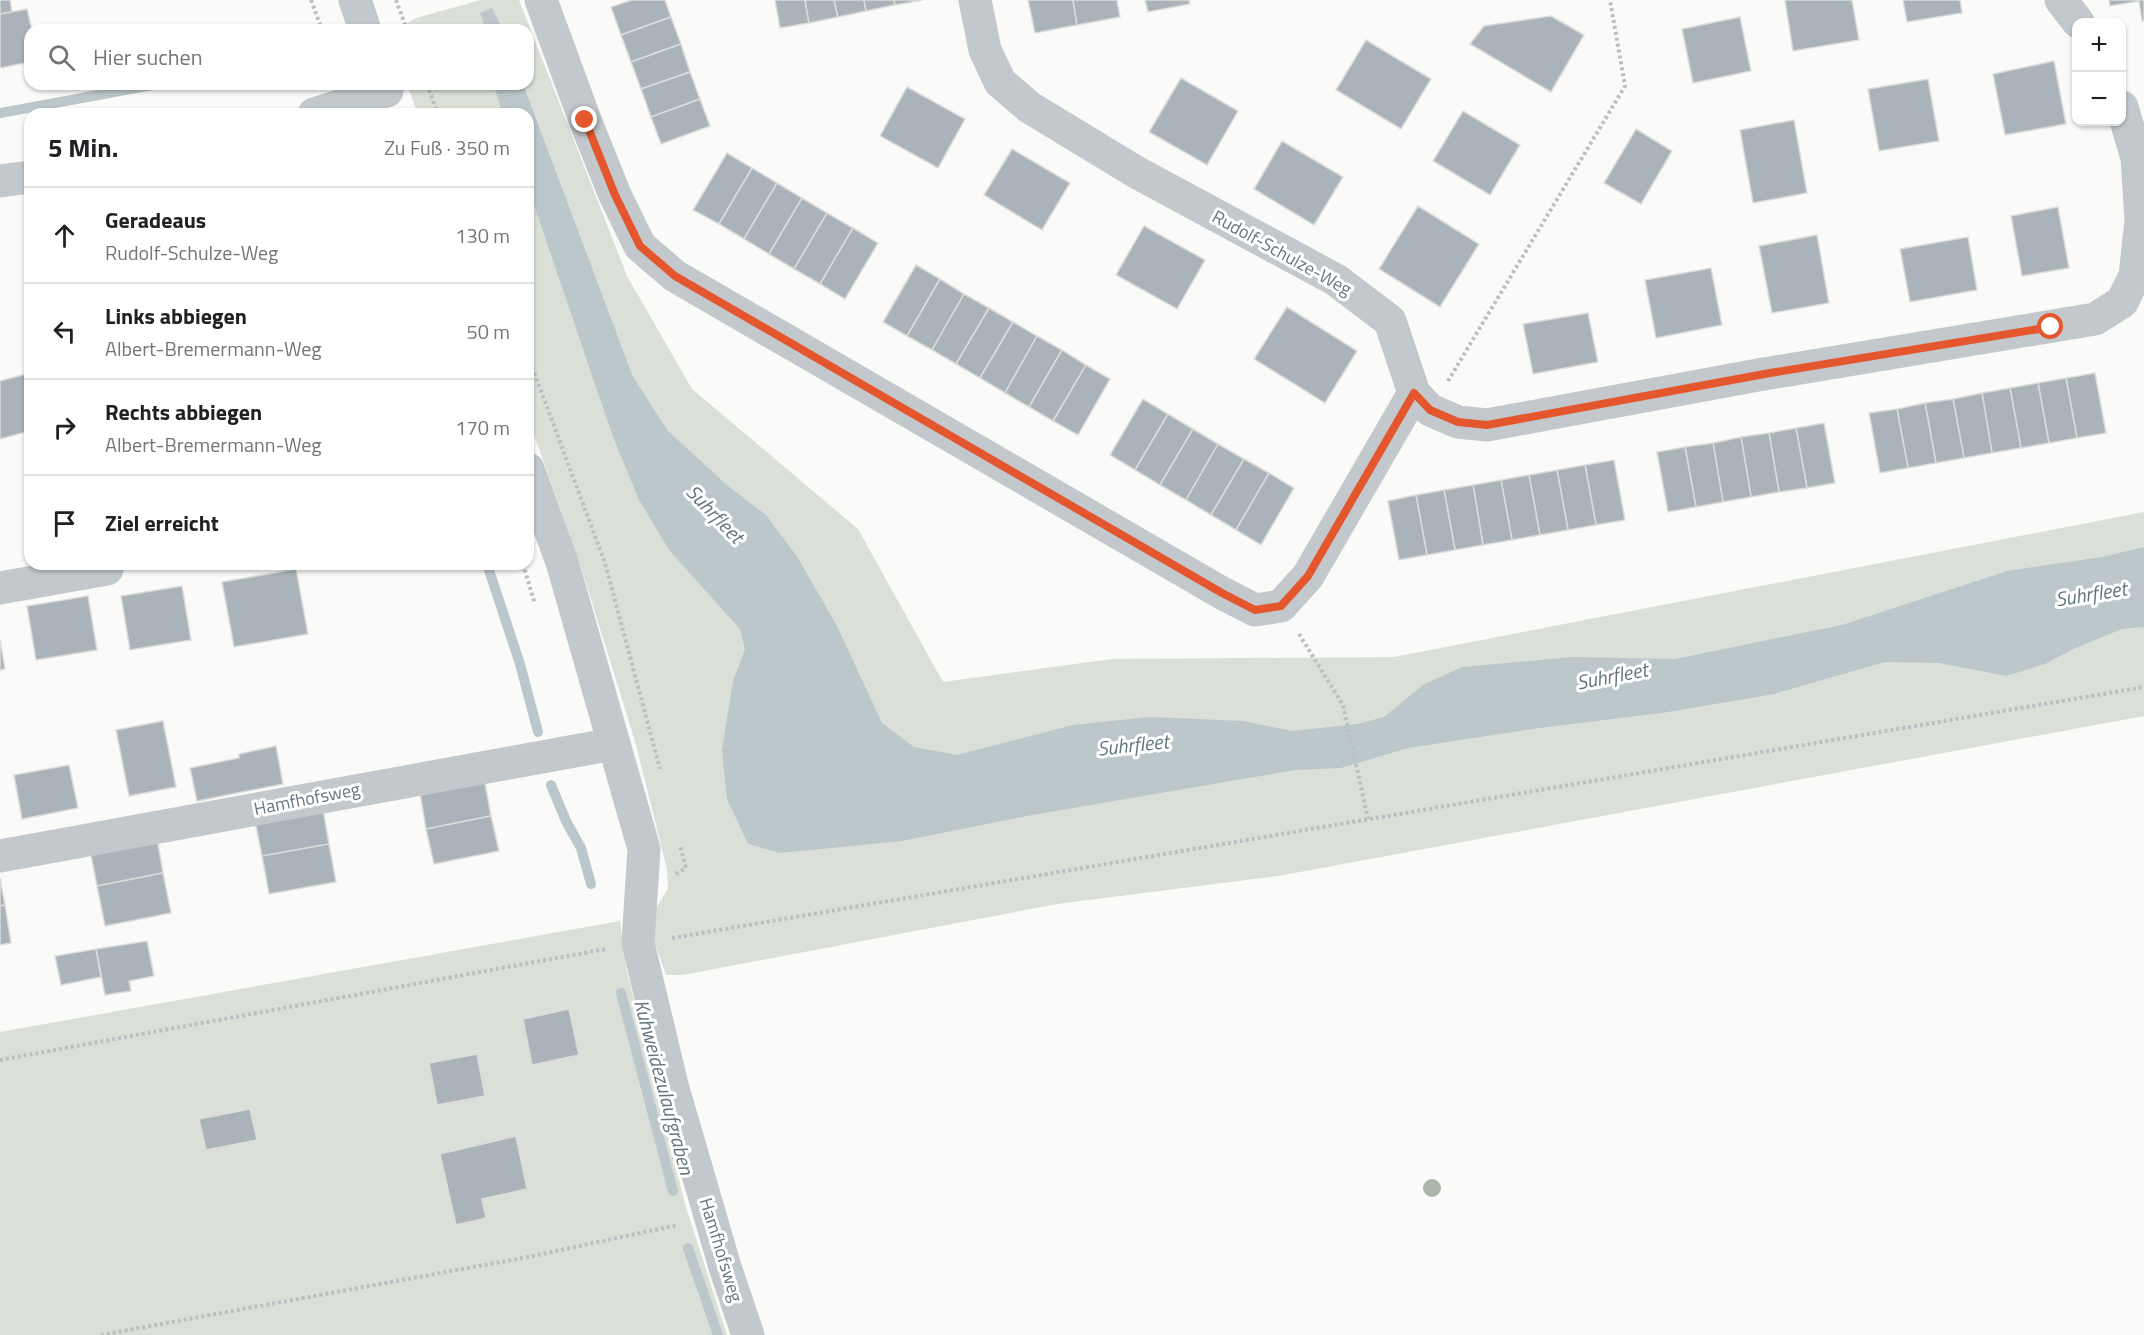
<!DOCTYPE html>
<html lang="de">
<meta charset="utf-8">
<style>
:root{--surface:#fff;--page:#f6f6f6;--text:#202124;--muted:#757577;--line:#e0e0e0}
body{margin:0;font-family:"Titillium Web",sans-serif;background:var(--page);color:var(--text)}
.controls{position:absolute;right:18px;top:18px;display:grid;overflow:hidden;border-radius:12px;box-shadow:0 2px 4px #0004}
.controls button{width:54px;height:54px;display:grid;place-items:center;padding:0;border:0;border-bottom:2px solid var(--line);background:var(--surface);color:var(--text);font:30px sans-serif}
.stop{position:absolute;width:18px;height:18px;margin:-14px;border:4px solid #e4572e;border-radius:50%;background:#fff}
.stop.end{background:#e4572e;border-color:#fff;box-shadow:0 2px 6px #0008}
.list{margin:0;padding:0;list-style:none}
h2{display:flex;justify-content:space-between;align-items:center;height:78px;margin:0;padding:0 24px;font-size:26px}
h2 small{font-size:20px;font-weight:400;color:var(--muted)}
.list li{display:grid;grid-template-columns:39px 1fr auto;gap:18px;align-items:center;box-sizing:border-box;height:96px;padding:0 24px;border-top:2px solid var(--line)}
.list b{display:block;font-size:22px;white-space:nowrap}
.list p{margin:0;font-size:20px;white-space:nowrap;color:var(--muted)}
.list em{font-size:20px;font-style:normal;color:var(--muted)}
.icon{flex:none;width:33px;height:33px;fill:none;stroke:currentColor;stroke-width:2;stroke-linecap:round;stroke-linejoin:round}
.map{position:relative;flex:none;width:2144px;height:1335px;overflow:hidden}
.search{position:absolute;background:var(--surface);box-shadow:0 2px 4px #0004;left:24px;top:24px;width:510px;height:66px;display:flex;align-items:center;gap:15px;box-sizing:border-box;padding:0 21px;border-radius:18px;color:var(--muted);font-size:22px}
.panel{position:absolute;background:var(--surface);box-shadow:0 2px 4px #0004;left:24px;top:108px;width:510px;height:462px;border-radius:18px}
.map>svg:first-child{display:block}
</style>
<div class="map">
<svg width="2144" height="1335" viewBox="0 0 2144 1335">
<rect width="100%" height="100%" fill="#fafaf8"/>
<g fill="#dadfd7">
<path d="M481,0H519L627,276L692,389L858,529L943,682L1112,659L1394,657L2144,512V716L1278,876L1057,904L683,975H666L648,923L668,888L667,869L635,741L579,561L528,418V114H418L407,84H528V30H397L416,18Z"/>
<path d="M620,921L626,968L685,1204L727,1335H0V1032Z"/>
</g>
<g fill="#bbc7cb">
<path d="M492,8L503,30H480L484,25L480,13Z"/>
<path d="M493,84H523L633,377L668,431L728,486L766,515L798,558L837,626L882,723L914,747L957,755L1073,725L1150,717L1243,721L1292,731L1358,724L1384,717L1423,685L1462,667L1573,657L1675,659L1842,625L2007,571L2102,557L2144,547V627L2122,629L2073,649L2045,664L2006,676L1939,663L1885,662L1774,694L1662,713L1539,728L1408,748L1341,768L1295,770L1032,815L902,841L780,853L748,844L727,799L722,750L733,681L745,649L740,629L669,550L639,500L613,437L528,187V114H503Z"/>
</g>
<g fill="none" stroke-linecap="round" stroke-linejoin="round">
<g stroke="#bbc7cb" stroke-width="10">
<path d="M0,113L158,84"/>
<path d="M487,564L520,664L538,732"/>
<path d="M551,785L566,821L581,848L591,884"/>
<path d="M621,993L673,1191"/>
<path d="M688,1248L718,1335"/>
</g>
</g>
<g fill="#aab3b9" stroke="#dcdcda" stroke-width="1.5">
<path d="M0,0H10L12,12L0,14Z"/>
<path d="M632,0H665L671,17L621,35L611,7Z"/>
<path d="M775,0H805L809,23L780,28Z"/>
<path d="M805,0H834L838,17L809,23Z"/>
<path d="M834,0H864L866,11L838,17Z"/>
<path d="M864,0H894L895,5L866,11Z"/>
<path d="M894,0H923L895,5Z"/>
<path d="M1028,0H1073L1077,25L1035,33Z"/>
<path d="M1073,0H1117L1120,17L1077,25Z"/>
<path d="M1145,0H1189L1190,4L1148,12Z"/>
<path d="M1785,0H1852L1859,40L1793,51Z"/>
<path d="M1903,0H1960L1962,13L1907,22Z"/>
<path d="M2109,0H2144V21H2142L2139,1L2110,6Z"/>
<path d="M27,9L32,30H30V62L0,68V14Z"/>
<path d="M1551,16L1584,35L1551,92L1470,44L1484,26Z"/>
<path d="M671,17L681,44L631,62L621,35Z"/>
<path d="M1740,17L1751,71L1693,83L1682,29Z"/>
<path d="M1366,40L1431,79L1401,129L1336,90Z"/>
<path d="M681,44L690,72L641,89L631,62Z"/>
<path d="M2054,61L2066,124L2005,135L1993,74Z"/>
<path d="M690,72L700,99L651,117L641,89Z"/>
<path d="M1181,78L1238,111L1207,165L1149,132Z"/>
<path d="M1928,79L1939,141L1879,151L1868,89Z"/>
<path d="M907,87L965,119L938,168L880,136Z"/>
<path d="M700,99L710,126L661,144L651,117Z"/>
<path d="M1463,111L1520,145L1490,195L1433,161Z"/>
<path d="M1794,120L1807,193L1753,203L1740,130Z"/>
<path d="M1636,129L1672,151L1641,204L1604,183Z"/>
<path d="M1282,141L1343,177L1314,225L1254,189Z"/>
<path d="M1012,149L1070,183L1042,230L984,195Z"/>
<path d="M727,153L752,168L719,224L693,210Z"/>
<path d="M752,168L777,183L744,239L719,224Z"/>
<path d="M777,183L802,198L769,254L744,239Z"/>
<path d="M802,198L827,213L794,269L769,254Z"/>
<path d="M1418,206L1479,244L1440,307L1379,269Z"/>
<path d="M2058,207L2069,268L2022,276L2011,216Z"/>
<path d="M827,213L853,228L820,284L794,269Z"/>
<path d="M1144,226L1205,260L1177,309L1116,275Z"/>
<path d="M853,228L878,243L845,299L820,284Z"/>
<path d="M1817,235L1829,303L1772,313L1759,246Z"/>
<path d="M1968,237L1977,290L1910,302L1900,249Z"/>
<path d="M916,265L940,279L907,336L883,322Z"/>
<path d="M1711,268L1722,325L1656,338L1645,280Z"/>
<path d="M940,279L964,294L932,350L907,336Z"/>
<path d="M964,294L989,308L956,364L932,350Z"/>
<path d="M1287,307L1357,351L1325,403L1254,359Z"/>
<path d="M989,308L1013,322L980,378L956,364Z"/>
<path d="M1588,313L1598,362L1533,374L1523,324Z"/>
<path d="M1013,322L1037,336L1005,393L980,378Z"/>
<path d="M1037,336L1062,350L1029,407L1005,393Z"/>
<path d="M1062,350L1086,365L1053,421L1029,407Z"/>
<path d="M1086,365L1110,379L1078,435L1053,421Z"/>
<path d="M30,373V431L0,439V381Z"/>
<path d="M2095,373L2106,433L2077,438L2066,378Z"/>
<path d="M2066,378L2077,438L2049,443L2038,383Z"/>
<path d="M2038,383L2049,443L2021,448L2010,388Z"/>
<path d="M2010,388L2021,448L1992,453L1982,393Z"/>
<path d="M1982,393L1992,453L1964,458L1953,399Z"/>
<path d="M1143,399L1168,414L1135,470L1110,455Z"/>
<path d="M1953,399L1964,458L1936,463L1925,403Z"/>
<path d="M1925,403L1936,463L1908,468L1897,409Z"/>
<path d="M1897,409L1908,468L1880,473L1869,413Z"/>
<path d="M1168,414L1193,429L1160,485L1135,470Z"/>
<path d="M1824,423L1835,483L1807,488L1796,428Z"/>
<path d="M1796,428L1807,488L1779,492L1769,433Z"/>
<path d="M1193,429L1218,444L1186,500L1160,485Z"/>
<path d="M1769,433L1779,492L1751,497L1741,437Z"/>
<path d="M1741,437L1751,497L1723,502L1713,443Z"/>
<path d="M1713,443L1723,502L1696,507L1685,447Z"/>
<path d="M1218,444L1244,459L1211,515L1186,500Z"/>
<path d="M1685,447L1696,507L1668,512L1657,452Z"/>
<path d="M1244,459L1269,473L1236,530L1211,515Z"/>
<path d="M1614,460L1625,520L1596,525L1585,465Z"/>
<path d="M1585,465L1596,525L1568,530L1557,470Z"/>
<path d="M1557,470L1568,530L1540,535L1529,475Z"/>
<path d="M1269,473L1294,488L1261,545L1236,530Z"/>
<path d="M1529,475L1540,535L1512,540L1501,480Z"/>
<path d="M1501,480L1512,540L1483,545L1473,485Z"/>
<path d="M1473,485L1483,545L1455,550L1444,490Z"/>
<path d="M1444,490L1455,550L1427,555L1416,495Z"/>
<path d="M1416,495L1427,555L1399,560L1388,501Z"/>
<path d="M296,569L308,634L234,647L222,582Z"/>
<path d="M182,586L191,640L130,650L121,596Z"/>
<path d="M88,596L97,650L36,660L27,606Z"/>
<path d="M0,639L5,669L0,670Z"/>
<path d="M163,721L176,787L129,796L116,730Z"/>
<path d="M276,746L283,784L197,801L190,768L239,758V754Z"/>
<path d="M69,765L78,808L22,819L14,775Z"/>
<path d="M485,783L491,816L426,829L420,793Z"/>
<path d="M323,809L329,844L262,856L255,821Z"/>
<path d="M491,816L499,851L434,864L426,829Z"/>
<path d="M157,838L163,873L97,886L90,850Z"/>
<path d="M329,844L336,882L269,894L262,856Z"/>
<path d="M163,873L171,913L105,926L97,886Z"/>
<path d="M0,878L5,905L0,906Z"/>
<path d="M5,905L11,943L0,945V906Z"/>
<path d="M147,941L154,976L129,981L131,991L105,995L96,949Z"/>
<path d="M96,949L101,977L61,985L55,956Z"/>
<path d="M569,1009L579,1055L532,1065L523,1019Z"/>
<path d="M477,1054L485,1096L437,1105L429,1063Z"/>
<path d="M250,1109L257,1140L206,1150L199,1119Z"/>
<path d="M516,1136L527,1189L482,1199L486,1218L456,1225L440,1154Z"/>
</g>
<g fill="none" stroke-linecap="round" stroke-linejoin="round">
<g stroke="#bbbfc2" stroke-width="4" stroke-dasharray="3 3" stroke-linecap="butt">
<path d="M311,0L322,30"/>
<path d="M396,0L407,30"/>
<path d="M427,84L438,114"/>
<path d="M528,356L605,563L660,769"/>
<path d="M1448,381L1625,86L1610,0"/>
<path d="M523,564L535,604"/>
<path d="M1299,634L1343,705L1368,819"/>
<path d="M676,874L686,868L680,846"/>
<path d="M672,938L2144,687"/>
<path d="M0,1060L606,949"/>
<path d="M101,1335L528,1257L678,1225"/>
</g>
<g stroke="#c3c8cc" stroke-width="33">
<path d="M355,0L365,30"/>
<path d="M541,0L585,120L615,195L640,246L675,276L1222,593L1255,610L1281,606L1308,576L1414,393"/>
<path d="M975,0L985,50L1000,82L1029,107L1136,172L1336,280L1390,321L1414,393L1430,410L1458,422L1487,425L1758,375L2095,319L2122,302L2135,276L2141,221L2137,158L2122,107"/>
<path d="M2061,0L2078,22"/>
<path d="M314,114L387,91"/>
<path d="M0,181L30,177"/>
<path d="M528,469L562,562L644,849L638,943L672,1085L725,1267L748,1335"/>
<path d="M0,588L107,569"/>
<path d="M0,856L613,744"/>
</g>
</g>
<circle fill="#aab4a7" cx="1432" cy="1188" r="9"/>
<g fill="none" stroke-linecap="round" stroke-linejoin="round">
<path stroke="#e4572e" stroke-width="8" d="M585,120L615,195L640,246L675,276L1222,593L1255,610L1281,606L1308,576L1414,393L1430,410L1458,422L1487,425L1770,373L2051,327"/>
</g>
<g text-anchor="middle" stroke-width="6" stroke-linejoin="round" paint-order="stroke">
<g font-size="18" fill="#657683" stroke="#fff">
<text transform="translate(1282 253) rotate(29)" y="6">Rudolf-Schulze-Weg</text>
<text transform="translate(307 799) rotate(-11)" y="6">Hamfhofsweg</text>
<text transform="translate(721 1250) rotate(73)" y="6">Hamfhofsweg</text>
</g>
<g font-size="20" font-style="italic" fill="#60757c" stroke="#fff">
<text transform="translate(715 514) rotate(46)" y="7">Suhrfleet</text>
<text transform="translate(2091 594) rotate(-9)" y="7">Suhrfleet</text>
<text transform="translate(1612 676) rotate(-11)" y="7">Suhrfleet</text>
<text transform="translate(1133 745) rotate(-6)" y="7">Suhrfleet</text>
<text transform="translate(664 1087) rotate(75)" y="7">Kuhweidezulaufgraben</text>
</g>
</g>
</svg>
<div class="controls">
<button>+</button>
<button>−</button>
</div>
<div class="stop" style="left:2051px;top:327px"></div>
<div class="stop end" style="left:585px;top:120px"></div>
<div class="search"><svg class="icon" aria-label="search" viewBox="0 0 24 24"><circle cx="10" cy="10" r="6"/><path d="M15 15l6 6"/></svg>Hier suchen</div>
<section class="panel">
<h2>5 Min.<small>Zu Fuß · 350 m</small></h2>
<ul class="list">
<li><svg class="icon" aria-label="ahead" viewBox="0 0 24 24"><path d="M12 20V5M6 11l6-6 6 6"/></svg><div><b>Geradeaus</b><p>Rudolf-Schulze-Weg</p></div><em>130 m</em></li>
<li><svg class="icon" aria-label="left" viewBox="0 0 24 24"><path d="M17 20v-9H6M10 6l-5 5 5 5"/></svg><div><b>Links abbiegen</b><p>Albert-Bremermann-Weg</p></div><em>50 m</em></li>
<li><svg class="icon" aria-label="right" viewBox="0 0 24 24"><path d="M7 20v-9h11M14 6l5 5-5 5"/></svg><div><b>Rechts abbiegen</b><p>Albert-Bremermann-Weg</p></div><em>170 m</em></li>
<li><svg class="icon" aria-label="arrive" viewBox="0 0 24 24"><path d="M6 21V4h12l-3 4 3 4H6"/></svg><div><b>Ziel erreicht</b></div></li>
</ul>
</section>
</div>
